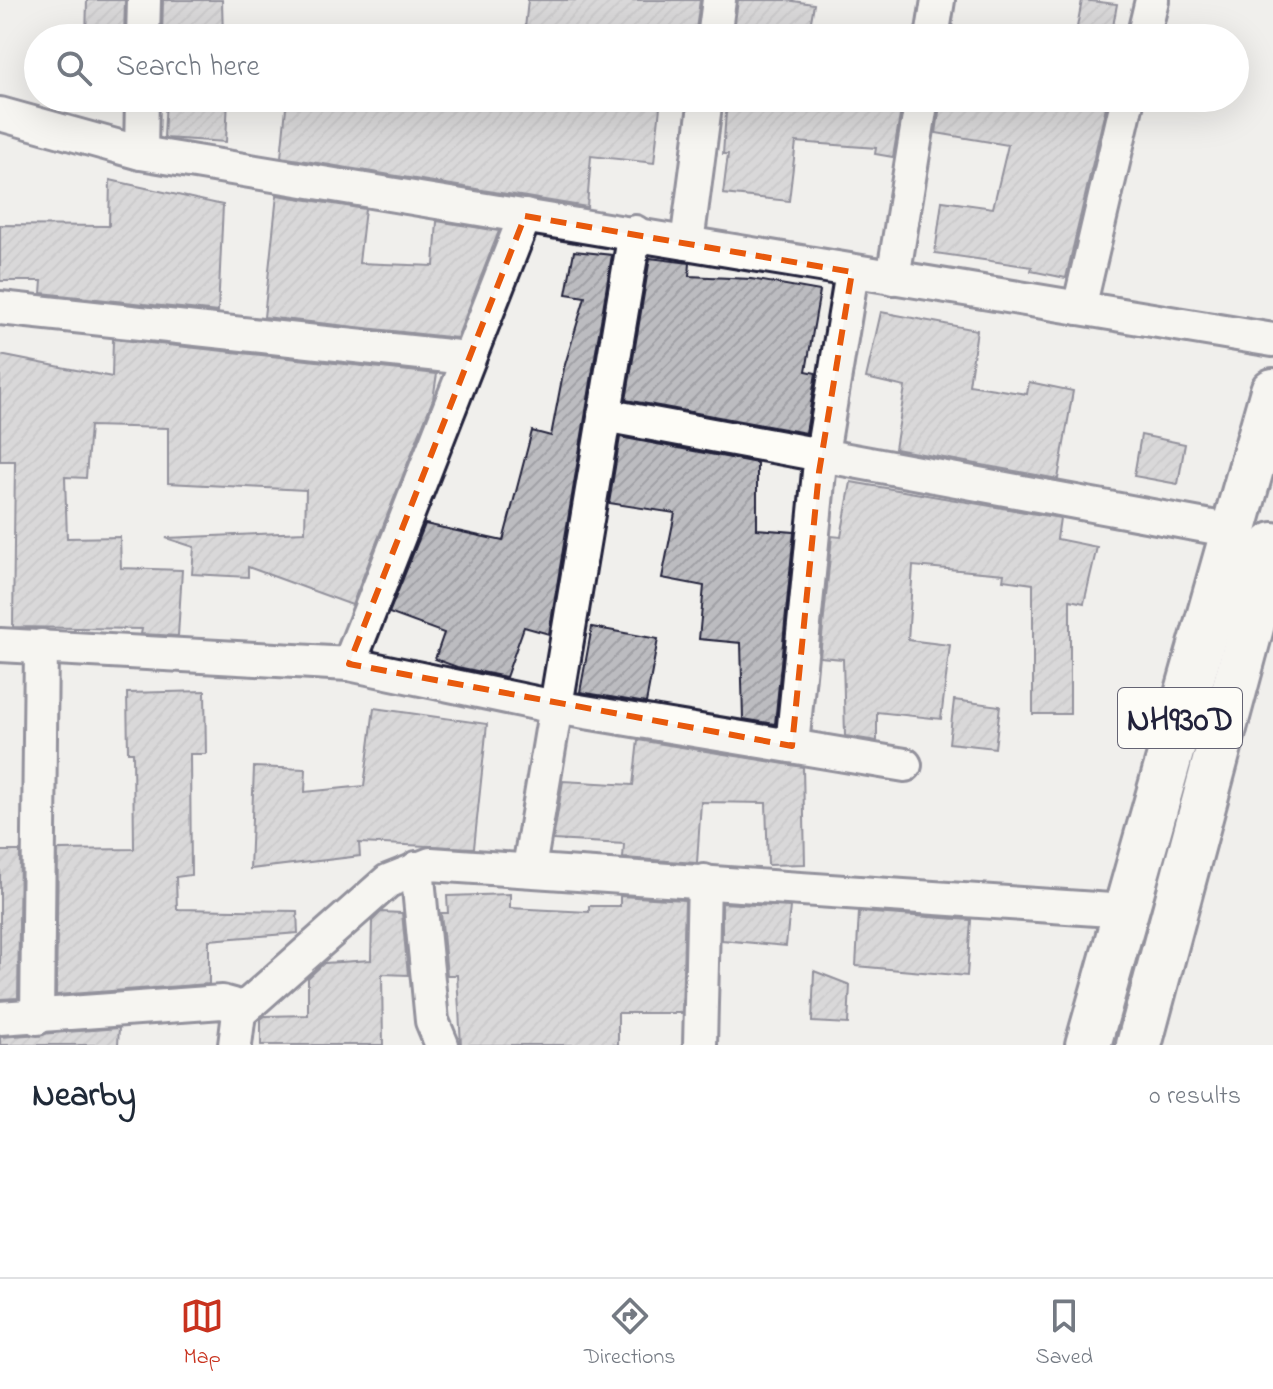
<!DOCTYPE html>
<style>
:root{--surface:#fff;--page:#f6f6f7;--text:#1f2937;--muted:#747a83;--line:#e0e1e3;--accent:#c8321e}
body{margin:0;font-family:"Indie Flower",sans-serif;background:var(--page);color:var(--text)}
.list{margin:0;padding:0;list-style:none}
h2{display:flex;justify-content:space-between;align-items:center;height:104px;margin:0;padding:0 32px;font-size:34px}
h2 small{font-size:26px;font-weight:400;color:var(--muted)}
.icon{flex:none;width:44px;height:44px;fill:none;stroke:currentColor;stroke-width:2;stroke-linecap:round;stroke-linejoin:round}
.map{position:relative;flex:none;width:1273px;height:1045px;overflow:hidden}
.search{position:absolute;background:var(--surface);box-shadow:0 8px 32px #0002;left:24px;right:24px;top:24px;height:88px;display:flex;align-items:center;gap:20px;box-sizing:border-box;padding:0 28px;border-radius:44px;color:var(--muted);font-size:30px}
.sheet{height:232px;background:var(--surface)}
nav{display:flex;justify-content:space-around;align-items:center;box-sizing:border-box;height:112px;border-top:2px solid var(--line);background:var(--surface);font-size:22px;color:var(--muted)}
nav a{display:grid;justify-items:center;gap:4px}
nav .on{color:var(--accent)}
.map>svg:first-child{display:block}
</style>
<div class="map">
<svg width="1273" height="1045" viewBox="0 0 1273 1045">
<defs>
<pattern id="building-hatch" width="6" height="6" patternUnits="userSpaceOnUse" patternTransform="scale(2)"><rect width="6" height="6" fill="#bcbcc0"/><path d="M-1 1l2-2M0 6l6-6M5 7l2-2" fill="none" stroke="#a1a1a6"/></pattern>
</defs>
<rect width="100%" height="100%" fill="#f0efec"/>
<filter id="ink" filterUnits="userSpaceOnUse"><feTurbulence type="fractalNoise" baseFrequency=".0125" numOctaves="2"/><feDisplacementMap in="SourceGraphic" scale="16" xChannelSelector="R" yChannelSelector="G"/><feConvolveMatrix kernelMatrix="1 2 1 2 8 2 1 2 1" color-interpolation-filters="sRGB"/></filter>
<g filter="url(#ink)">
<g fill="url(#building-hatch)" stroke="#22223b" stroke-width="2">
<path d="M87,0H125L124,38H86Z"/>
<path d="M163,0H222L223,38H162Z"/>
<path d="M528,0H700L695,38H524Z"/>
<path d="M738,0H786L814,4L808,38H733Z"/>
<path d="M1082,0L1117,4L1111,38H1075Z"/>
<path d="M166,98H228L226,142L164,138Z"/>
<path d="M287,98H661L654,163L591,156L587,207L281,157Z"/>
<path d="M727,98H798L797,103L901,110L893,157L875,154L876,148L796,142L789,201L723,194L728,154H723Z"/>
<path d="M941,98H1108L1066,278L1031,271L1032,267L935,253L942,201L993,208L1008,145L936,133Z"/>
<path d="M110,180L223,205L218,312L41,293L42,281H0V225L109,226Z"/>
<path d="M277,195L365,209L359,263L434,266L437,221L499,231L457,338L264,317Z"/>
<path d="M574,251L612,255L549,634L524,627L506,677L457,667L435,659L444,633L389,613L425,524L503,541L532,431L551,436L564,368L585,297L566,294Z"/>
<path d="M650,258L690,263L689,276L751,279L820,291L806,371L816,373L806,433L626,400Z"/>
<path d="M881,312L977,330L969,385L1027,394L1029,382L1073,391L1058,479L895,449L905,387L866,378Z"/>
<path d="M113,339L437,374L433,399L352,605L248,567V577L192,574L194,547L166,538L305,532L306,490L168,483V428L90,426L86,478L65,477L67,538L120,537L121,568L182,570L178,636L141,634L142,629L13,627L15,461H0V355L112,377Z"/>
<path d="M1141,435L1185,444L1178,484L1134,476Z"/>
<path d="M620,437L757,463V529L794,532L775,724L743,719L741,643L699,639L704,586L662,578L675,513L609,503Z"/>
<path d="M851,482L1060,518L1057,539L1097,547L1084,603L1070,600V714H1033V584L1003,580L1004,574L913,566L908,640L950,645L941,719L877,712V741L845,736L843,659L820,657L832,536L841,537Z"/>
<path d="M592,627L658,639L646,703L580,692Z"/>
<path d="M205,691L206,754H190L191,875L176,877L177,909L297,911L298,933L209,940V984L56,995L58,850L134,849L133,752H128L127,693Z"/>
<path d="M954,700L1000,706L995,748L949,743Z"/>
<path d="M374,708L487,724L474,848L359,843L360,856L250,869L254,767L306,769L305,792L364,786Z"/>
<path d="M638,740L803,767L805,864L768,865L766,803L701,802L697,863L623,858L624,844L553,840L563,781L633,785Z"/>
<path d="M0,851H20L18,998L0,999Z"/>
<path d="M510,894V908L589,912V906H620V896L685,900L682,1013H618V1045H461L457,975H447L441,913H448L447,896Z"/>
<path d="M722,903L790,907L786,946L722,940Z"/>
<path d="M381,912L402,913L408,975L382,974L383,1045H261V1019L265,1016L308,1015V978L324,963L371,960L372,921Z"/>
<path d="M859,912L971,920L967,976L856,966Z"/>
<path d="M814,971L850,985L848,1024L812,1022Z"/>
<path d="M119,1028L118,1045H0V1037Z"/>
</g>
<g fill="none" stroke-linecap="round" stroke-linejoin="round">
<defs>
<g id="street">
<path d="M143,38L144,0"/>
<path d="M714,38L719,0"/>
<path d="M932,38L938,0"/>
<path d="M1143,38L1152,0"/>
<path d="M0,114L141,153L1273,340"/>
<path d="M141,153L142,98"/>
<path d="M687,243L706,98"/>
<path d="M893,278L922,98"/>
<path d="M0,308L467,358"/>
<path d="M1079,308L1128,98"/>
<path d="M604,415L1233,531"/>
<path d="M0,645L349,664L555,707L905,765"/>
<path d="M349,664L525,216"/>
<path d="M792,746L819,472L852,272"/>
<path d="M417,868L432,1021L442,1045"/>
<path d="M529,868L635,232"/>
<path d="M239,1013L388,881L431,864L1126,911"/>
<path d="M0,1018L222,1002L233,1005L239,1013L235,1045"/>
<path d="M37,1018L41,646"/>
<path d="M700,1045L704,881"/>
</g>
<g id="highway">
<path d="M1088,1045L1273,391"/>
<path d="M1139,1045L1273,545"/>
</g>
</defs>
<use href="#street" stroke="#22223b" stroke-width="38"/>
<use href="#highway" stroke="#22223b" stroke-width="50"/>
<use href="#street" stroke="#fdfcf7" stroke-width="32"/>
<use href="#highway" stroke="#fdfcf7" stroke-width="44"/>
</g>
</g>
<path d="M0 0H1273V1045H0ZM525,216L852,272L819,472L792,746L349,664Z" fill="#f0efec" fill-opacity=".55" fill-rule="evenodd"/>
<path fill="none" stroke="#e8590c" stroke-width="6" stroke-dasharray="16 10" stroke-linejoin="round" d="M525,216L852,272L819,472L792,746L349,664Z"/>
<g text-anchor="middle" stroke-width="7" stroke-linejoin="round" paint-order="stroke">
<rect fill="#fdfcf7" stroke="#646373" stroke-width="2" x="1118" y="688" width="124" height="60" rx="6"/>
<g font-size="34" font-weight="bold" fill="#22223b">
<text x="1180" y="730">NH930D</text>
</g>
</g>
</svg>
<div class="search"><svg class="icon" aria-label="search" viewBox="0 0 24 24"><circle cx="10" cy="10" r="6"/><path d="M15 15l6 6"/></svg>Search here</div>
</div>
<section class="sheet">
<h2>Nearby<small>0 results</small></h2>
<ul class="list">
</ul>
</section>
<nav>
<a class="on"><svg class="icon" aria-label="map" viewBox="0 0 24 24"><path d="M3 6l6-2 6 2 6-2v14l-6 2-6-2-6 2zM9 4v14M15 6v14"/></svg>Map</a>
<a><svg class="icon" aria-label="directions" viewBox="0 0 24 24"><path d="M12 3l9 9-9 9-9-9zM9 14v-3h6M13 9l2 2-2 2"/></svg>Directions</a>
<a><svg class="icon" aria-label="saved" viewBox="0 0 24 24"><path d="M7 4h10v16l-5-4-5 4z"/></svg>Saved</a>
</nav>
